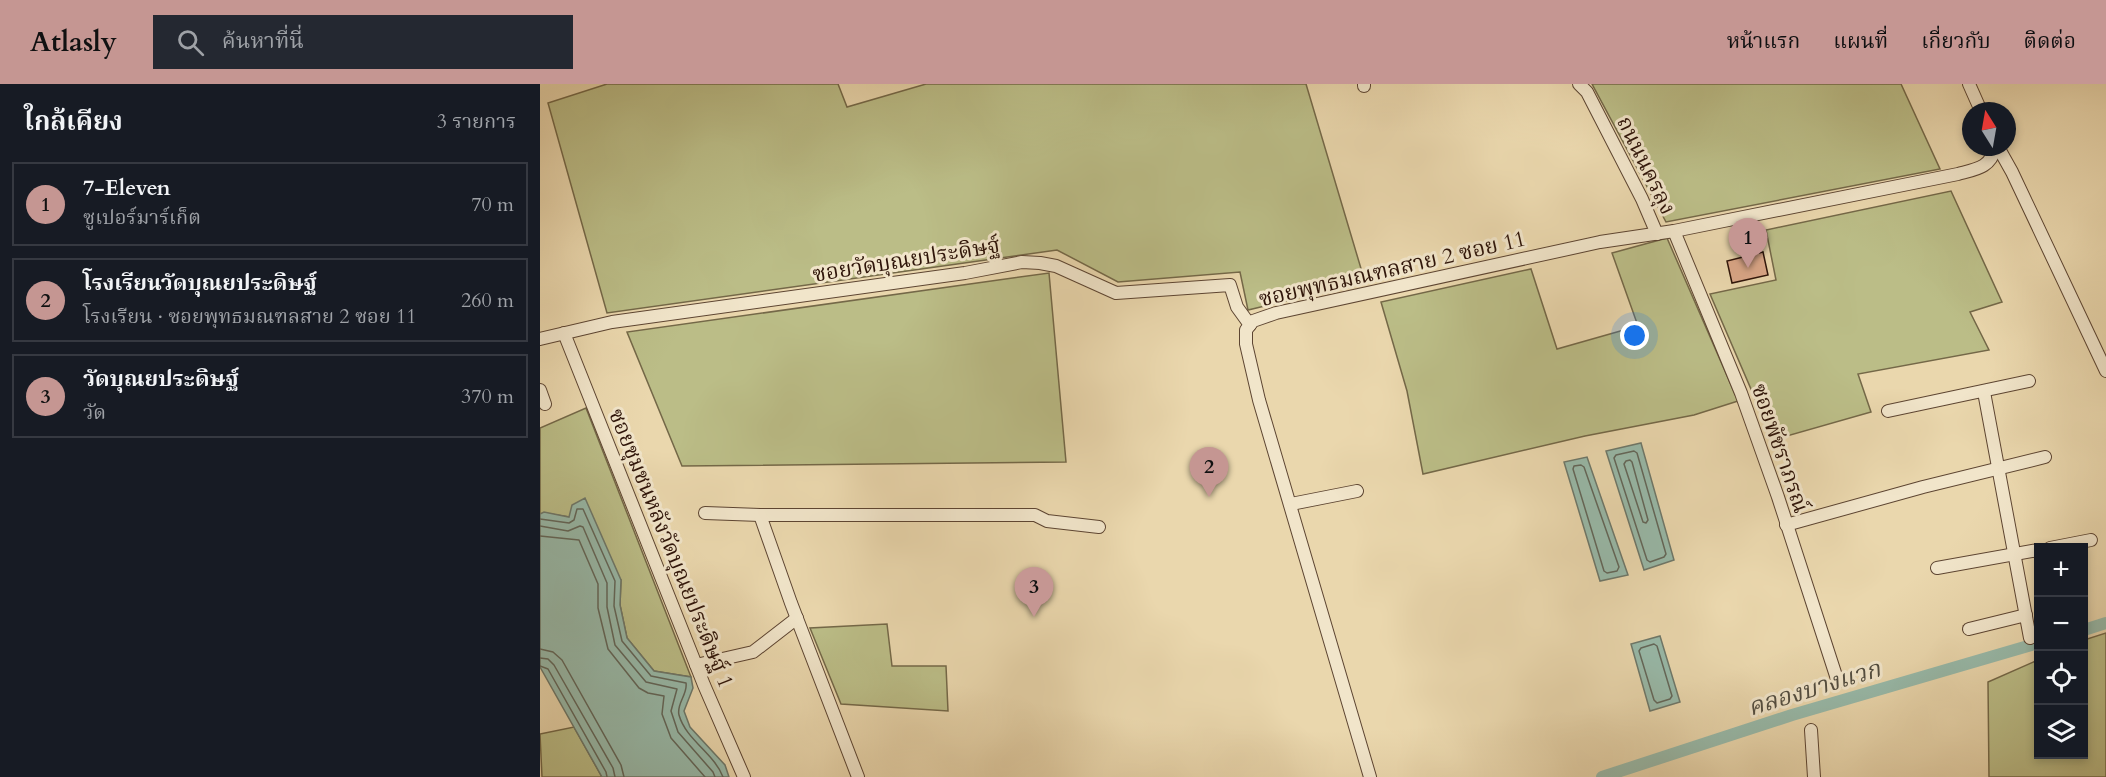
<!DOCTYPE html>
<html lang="th">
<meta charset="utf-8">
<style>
:root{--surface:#171b24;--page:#242831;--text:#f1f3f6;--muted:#9ea1a6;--line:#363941;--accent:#c59692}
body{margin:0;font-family:Cardo,"Noto Serif Thai",serif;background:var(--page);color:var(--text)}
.controls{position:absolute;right:18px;bottom:18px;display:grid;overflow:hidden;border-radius:0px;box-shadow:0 3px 9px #0003}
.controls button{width:54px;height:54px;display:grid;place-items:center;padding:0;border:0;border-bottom:2px solid var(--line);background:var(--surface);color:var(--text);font:30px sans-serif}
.compass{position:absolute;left:1422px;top:18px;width:54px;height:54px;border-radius:50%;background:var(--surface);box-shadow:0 3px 9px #0003;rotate:349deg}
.you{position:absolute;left:1095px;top:252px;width:21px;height:21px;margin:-15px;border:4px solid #fff;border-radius:50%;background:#1a73e8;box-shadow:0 0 0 9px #1a73e833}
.badge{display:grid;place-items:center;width:39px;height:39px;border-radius:50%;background:var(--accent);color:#111;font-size:20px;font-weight:700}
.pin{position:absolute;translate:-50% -50px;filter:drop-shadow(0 2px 3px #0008)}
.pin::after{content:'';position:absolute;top:32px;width:21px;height:18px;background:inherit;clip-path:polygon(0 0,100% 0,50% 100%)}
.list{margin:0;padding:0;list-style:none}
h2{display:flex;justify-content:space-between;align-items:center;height:78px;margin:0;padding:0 24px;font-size:26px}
h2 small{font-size:20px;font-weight:400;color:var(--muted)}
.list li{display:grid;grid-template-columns:39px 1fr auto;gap:18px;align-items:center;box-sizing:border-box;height:84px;margin:0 12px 12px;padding:0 12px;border:2px solid var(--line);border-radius:0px}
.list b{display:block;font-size:22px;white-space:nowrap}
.list p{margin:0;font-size:20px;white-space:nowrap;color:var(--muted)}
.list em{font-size:20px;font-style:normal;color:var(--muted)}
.icon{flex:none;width:33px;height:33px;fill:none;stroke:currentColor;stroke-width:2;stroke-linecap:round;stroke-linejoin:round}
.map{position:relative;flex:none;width:1566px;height:693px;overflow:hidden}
header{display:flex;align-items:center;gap:36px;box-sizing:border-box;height:84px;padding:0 30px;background:var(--accent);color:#111}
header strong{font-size:28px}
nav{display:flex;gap:33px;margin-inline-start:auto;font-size:21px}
.search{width:420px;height:54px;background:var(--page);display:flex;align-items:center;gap:15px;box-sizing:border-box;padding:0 21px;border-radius:0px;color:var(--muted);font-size:22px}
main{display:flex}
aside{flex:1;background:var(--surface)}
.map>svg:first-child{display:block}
</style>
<header>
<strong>Atlasly</strong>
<div class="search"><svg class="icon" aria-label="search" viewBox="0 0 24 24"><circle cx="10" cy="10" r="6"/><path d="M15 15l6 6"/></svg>ค้นหาที่นี่</div>
<nav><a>หน้าแรก</a><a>แผนที่</a><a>เกี่ยวกับ</a><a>ติดต่อ</a></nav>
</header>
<main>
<aside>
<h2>ใกล้เคียง<small>3 รายการ</small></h2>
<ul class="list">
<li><span class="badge">1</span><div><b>7-Eleven</b><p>ซูเปอร์มาร์เก็ต</p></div><em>70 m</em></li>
<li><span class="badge">2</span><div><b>โรงเรียนวัดบุณยประดิษฐ์</b><p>โรงเรียน · ซอยพุทธมณฑลสาย 2 ซอย 11</p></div><em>260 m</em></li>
<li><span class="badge">3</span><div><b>วัดบุณยประดิษฐ์</b><p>วัด</p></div><em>370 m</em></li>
</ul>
</aside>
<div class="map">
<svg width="1566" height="693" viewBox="0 0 1566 693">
<rect width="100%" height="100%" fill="#ead7ad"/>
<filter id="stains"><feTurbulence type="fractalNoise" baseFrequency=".00333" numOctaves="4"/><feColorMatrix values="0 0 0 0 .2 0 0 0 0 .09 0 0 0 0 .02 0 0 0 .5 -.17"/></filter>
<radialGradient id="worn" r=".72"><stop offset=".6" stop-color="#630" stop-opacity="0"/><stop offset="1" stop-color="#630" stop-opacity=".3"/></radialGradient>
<g fill="#bbbd87" stroke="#746848" stroke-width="1.5">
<path d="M67,0H298L307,23L386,0H766L825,198L708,226L700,188L578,198L517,166L67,229L8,19Z"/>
<path d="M1052,0H1361L1400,85L1126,138Z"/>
<path d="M1411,107L1462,218L1430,228L1449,266L1318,290L1331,328L1233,356L1170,210L1236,196L1226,146Z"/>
<path d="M1127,154L1198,317L1154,331L1045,352L883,390L867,307L841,218L991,185L1017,265L1098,242L1072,169Z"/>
<path d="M509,189L526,378L142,382L87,248Z"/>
<path d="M46,324L151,593L114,587L87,554L80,521L81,496L29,433L4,429L0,430V344Z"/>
<path d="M347,540L352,582H406L408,627L301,620L270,544Z"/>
<path d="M1566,549V693H1449L1448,598L1498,576V670H1544V556Z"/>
<path d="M34,643L62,693H2L0,650Z"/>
</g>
<g fill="#98baaa" stroke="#6e786a" stroke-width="1.5">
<path d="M1101,359L1134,476L1104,486L1066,367Z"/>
<path d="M1047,373L1088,491L1060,497L1024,378Z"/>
<path d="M45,414L81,496L80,521L87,554L114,587L151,593L153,604L144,627L150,643L185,681L189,693H62L0,583V430L4,428L29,433L32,421Z"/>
<path d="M1120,552L1140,618L1110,627L1091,560Z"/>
</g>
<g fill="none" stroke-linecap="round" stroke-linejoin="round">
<g stroke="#63675a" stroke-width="1.5">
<path d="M1094,367L1097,369L1126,470L1124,473L1110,478L1107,476L1074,374L1076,371Z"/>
<path d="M1086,377L1090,376L1092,378L1108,436L1106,439L1103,438L1084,380Z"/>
<path d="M1041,381L1044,383L1079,483L1077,487L1067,489L1064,487L1033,385L1034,382Z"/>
<path d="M0,435L29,439L34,436L37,425H43L75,497L74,522L82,557L111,592L146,599C148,610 136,620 139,631C146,656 174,669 183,693"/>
<path d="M0,442L28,447L40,442L43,443L67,499V523L75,561L106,598L137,605L131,627L138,648L173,688L175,693"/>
<path d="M0,452L39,456L58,500V524L68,565L99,604L108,609L124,612L122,630L131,654L165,693"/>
<path d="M1114,560L1117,562L1132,612L1130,615L1117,619L1114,616L1099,567L1101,564Z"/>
<path d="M0,565L13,568L22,576L81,681L84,693"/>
<path d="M0,574L8,575L14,581L73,684L75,693"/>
<path d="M0,582L8,585L66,688L67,693"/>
</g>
<g stroke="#98baaa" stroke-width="12">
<path d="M1544,546L1566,539"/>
<path d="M1062,693L1252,631L1498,559"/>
</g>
</g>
<path fill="#dba788" stroke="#2e1409" stroke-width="1.5" d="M1223,168L1228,191L1192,199L1187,177Z"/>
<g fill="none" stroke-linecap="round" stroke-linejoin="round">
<defs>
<g id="minor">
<path d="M824,0V2"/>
<path d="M1039,0L1047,8L1102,115L1117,150"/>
<path d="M1429,0L1441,27"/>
<path d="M1458,63L1472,88L1566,287"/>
<path d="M1134,147L1201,309L1238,413L1298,598"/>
<path d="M24,249L164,601L204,693"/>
<path d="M0,255L72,238L425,189L482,178L500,179L516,182L576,209L690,201L697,223L710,241"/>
<path d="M0,306L5,320"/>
<path d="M1444,308L1490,554"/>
<path d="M1348,327L1489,297"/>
<path d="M751,420L817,407"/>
<path d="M165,429L220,431H495L507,437L559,443"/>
<path d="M220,431L251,519L318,693"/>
<path d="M1246,441L1383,403L1505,373"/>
<path d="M1510,464L1551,456"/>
<path d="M1397,484L1498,466"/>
<path d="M1429,545L1486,531"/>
<path d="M156,581L213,568L257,534"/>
<path d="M1271,646L1274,693"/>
<path d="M830,693L719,316L706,260V246L713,237L736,229L1060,158L1134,147L1418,90C1437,85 1450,84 1456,63"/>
</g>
</defs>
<use href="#minor" stroke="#5d4532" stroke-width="14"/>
<use href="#minor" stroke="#f1e5ca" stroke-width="12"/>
</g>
<g text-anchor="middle" stroke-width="6" stroke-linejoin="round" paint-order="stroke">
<g font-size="22" fill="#2e1409" stroke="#f1e5ca">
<text transform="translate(1107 81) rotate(64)" y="8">ถนนนครลุง</text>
<text transform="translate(366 175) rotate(-9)" y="8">ซอยวัดบุณยประดิษฐ์</text>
<text transform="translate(852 184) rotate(-13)" y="8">ซอยพุทธมณฑลสาย 2 ซอย 11</text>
<text transform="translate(1241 364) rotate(71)" y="8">ซอยพัชราภรณ์</text>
<text transform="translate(132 464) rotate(68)" y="8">ซอยชุมชนหลังวัดบุณยประดิษฐ์ 1</text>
</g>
<g font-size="24" font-style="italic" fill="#534e41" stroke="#f1e5ca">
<text transform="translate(1274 604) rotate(-17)" y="8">คลองบางแวก</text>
</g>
</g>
<rect width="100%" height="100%" filter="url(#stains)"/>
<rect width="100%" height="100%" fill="url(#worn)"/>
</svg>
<div class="controls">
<button>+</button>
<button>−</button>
<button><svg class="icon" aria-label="locate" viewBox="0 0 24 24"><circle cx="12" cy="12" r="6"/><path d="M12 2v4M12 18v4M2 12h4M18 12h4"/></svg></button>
<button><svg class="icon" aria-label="layers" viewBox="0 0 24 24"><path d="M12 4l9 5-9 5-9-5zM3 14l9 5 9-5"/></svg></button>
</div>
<svg class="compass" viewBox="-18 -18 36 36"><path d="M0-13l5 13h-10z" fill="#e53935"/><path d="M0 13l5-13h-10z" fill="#9ea1a6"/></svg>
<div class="you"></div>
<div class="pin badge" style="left:1208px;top:184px">1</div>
<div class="pin badge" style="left:669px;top:413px">2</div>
<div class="pin badge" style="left:494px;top:533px">3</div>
</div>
</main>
